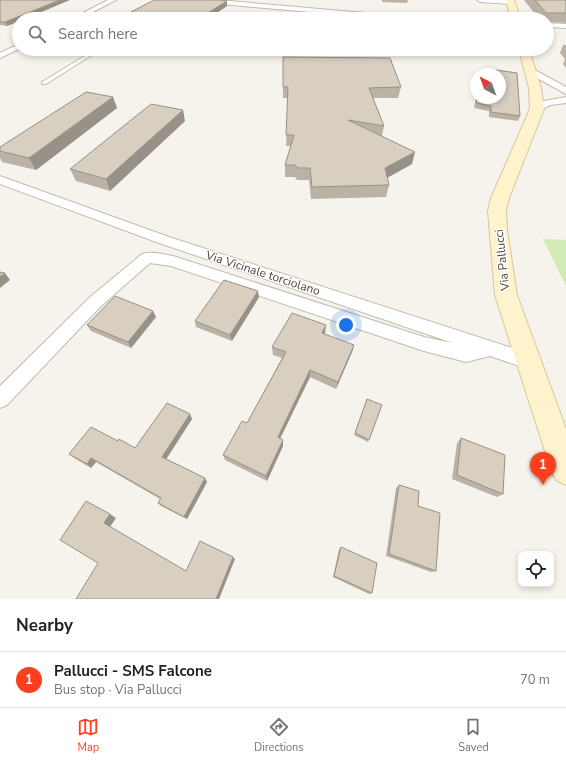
<!DOCTYPE html>
<meta charset="utf-8">
<style>
:root{--surface:#fff;--page:#f2f2f2;--text:#202124;--muted:#757577;--line:#e0e0e0;--accent:#fc3f1d}
body{margin:0;font-family:"Nunito Sans",sans-serif;background:var(--page);color:var(--text)}
.controls{position:absolute;right:12px;bottom:12px;display:grid;overflow:hidden;border-radius:8px;box-shadow:0 2px 6px #0003}
.controls button{width:36px;height:36px;display:grid;place-items:center;padding:0;border:0;border-bottom:1px solid var(--line);background:var(--surface);color:var(--text);font:20px sans-serif}
.compass{position:absolute;left:470px;top:68px;width:36px;height:36px;border-radius:50%;background:var(--surface);box-shadow:0 2px 6px #0003;rotate:319deg}
.you{position:absolute;left:346px;top:325px;width:14px;height:14px;margin:-10px;border:3px solid #fff;border-radius:50%;background:#1a73e8;box-shadow:0 0 0 6px #1a73e833}
.badge{display:grid;place-items:center;width:26px;height:26px;border-radius:50%;background:var(--accent);color:#fff;font-size:13px;font-weight:700}
.pin{position:absolute;translate:-50% -33px;filter:drop-shadow(0 1px 2px #0008)}
.pin::after{content:'';position:absolute;top:21px;width:14px;height:12px;background:inherit;clip-path:polygon(0 0,100% 0,50% 100%)}
.list{margin:0;padding:0;list-style:none}
h2{display:flex;justify-content:space-between;align-items:center;height:52px;margin:0;padding:0 16px;font-size:17px}
h2 small{font-size:13px;font-weight:400;color:var(--muted)}
.list li{display:grid;grid-template-columns:26px 1fr auto;gap:12px;align-items:center;box-sizing:border-box;height:56px;padding:0 16px;border-top:1px solid var(--line)}
.list b{display:block;font-size:15px;white-space:nowrap}
.list p{margin:0;font-size:13px;white-space:nowrap;color:var(--muted)}
.list em{font-size:13px;font-style:normal;color:var(--muted)}
.icon{flex:none;width:22px;height:22px;fill:none;stroke:currentColor;stroke-width:2;stroke-linecap:round;stroke-linejoin:round}
.map{position:relative;flex:none;width:566px;height:599px;overflow:hidden}
.search{position:absolute;background:var(--surface);box-shadow:0 2px 6px #0003;left:12px;right:12px;top:12px;height:44px;display:flex;align-items:center;gap:10px;box-sizing:border-box;padding:0 14px;border-radius:22px;color:var(--muted);font-size:15px}
.sheet{height:108px;background:var(--surface)}
nav{display:flex;justify-content:space-around;align-items:center;box-sizing:border-box;height:56px;border-top:1px solid var(--line);background:var(--surface);font-size:11px;color:var(--muted)}
nav a{display:grid;justify-items:center;gap:2px}
nav .on{color:var(--accent)}
.map>svg:first-child{display:block}
</style>
<div class="map">
<svg width="566" height="599" viewBox="0 0 566 599">
<rect width="100%" height="100%" fill="#f6f3ec"/>
<path fill="#d2eab5" d="M543,239L566,240V286Z"/>
<g fill="none" stroke-linecap="round" stroke-linejoin="round">
<defs>
<path id="lane" d="M90,49H95L98,51L46,84H42V82L93,51Z"/>
<g id="street">
<path d="M108,0H116L79,19H71Z"/>
<path d="M194,0H218L411,17L414,19H388L197,2Z"/>
<path d="M477,0H509L514,2L511,4L480,2Z"/>
<path d="M547,23L566,24V28L547,27Z"/>
<path d="M19,44V49L0,58V53Z"/>
<path d="M531,68L566,87V94L528,73L527,71Z"/>
<path d="M566,97V103L550,105L537,112L532,109L544,101Z"/>
<path d="M0,176L169,237L528,353L534,355L537,361L534,367L528,369L490,356L466,362L424,351L171,266L150,263L101,306L7,405L0,408V386L89,298L142,254C152,251 162,254 173,256L424,337L453,343L159,243L0,184Z"/>
</g>
<g id="secondary">
<path d="M506,0H514L521,19H511Z"/>
<path d="M519,49H529L541,88L544,109L509,198L506,211L507,230L517,295L566,429V485L556,480L551,470L495,295L488,211L491,198L530,109L529,88Z"/>
</g>
</defs>
<use href="#lane" stroke="#c2bbae" stroke-width="2"/>
<use href="#street" stroke="#c2bbae" stroke-width="2"/>
<use href="#secondary" stroke="#d6c79b" stroke-width="2"/>
<use href="#lane" fill="#fff" fill-rule="evenodd"/>
<use href="#street" fill="#fff" fill-rule="evenodd"/>
<use href="#secondary" fill="#fff3cd" fill-rule="evenodd"/>
</g>
<g fill="#bab2a6">
<path d="M0,0L19,19V21L7,26L0,25Z"/>
<path d="M382,0H408L407,3L382,2Z"/>
<path d="M524,0H566V23L547,22V19H539Z"/>
<path d="M227,1V6L208,19H141L133,18L131,12Z"/>
<path d="M563,45H566V68L563,64L565,59L560,53Z"/>
<path d="M283,57L401,87L398,98H373L384,126L382,136L412,164L387,178L389,185L386,197L311,199L309,180H297L295,177H285V165L291,146H286L288,98H283Z"/>
<path d="M496,70L517,73L520,116L518,121L489,117V111L474,108L476,98H500V74H491V72L495,73Z"/>
<path d="M113,97L117,108L36,170L2,162L0,158V147Z"/>
<path d="M185,121L110,191L76,181L70,169Z"/>
<path d="M259,297L232,341L196,327L195,321Z"/>
<path d="M156,317L131,348L91,331L87,325Z"/>
<path d="M324,334L354,345L352,352L336,389L310,377L280,438L283,446L267,481L225,460L223,455L247,423L282,358L273,355L272,347Z"/>
<path d="M367,399L369,440L368,442L354,435Z"/>
<path d="M190,414L192,419L166,459L207,482L187,519L161,506L158,503L160,499L96,462L91,468L74,458L69,454L118,441L135,448Z"/>
<path d="M461,438L503,494L497,497L452,479L457,443Z"/>
<path d="M399,485L436,571L431,572L386,556L396,488Z"/>
<path d="M341,547L372,593L369,594L333,577L339,549Z"/>
</g>
<g fill="#979187">
<path d="M60,0H70L25,19H19V21L7,26L5,22Z"/>
<path d="M227,1V6L208,19H198Z"/>
<path d="M113,97L117,108L36,170L29,158Z"/>
<path d="M183,110L185,121L110,191L106,179Z"/>
<path d="M415,152L412,164L383,180L385,168Z"/>
<path d="M5,273L10,280L0,288V277Z"/>
<path d="M258,291L259,297L232,341L230,335Z"/>
<path d="M153,311L156,317L131,348L128,342Z"/>
<path d="M326,325L325,333L321,340L322,333Z"/>
<path d="M354,345L352,352L336,389L338,382Z"/>
<path d="M310,370V377L278,443V437Z"/>
<path d="M190,414L192,419L165,461L162,457Z"/>
<path d="M283,440V446L267,481L266,476Z"/>
<path d="M91,458L96,462L91,468L87,464Z"/>
<path d="M205,478L207,482L187,519L184,517Z"/>
<path d="M110,514L116,518L110,527L104,523Z"/>
<path d="M233,557L235,559L219,599H216Z"/>
</g>
<g fill="#d8cfc1" stroke="#979187">
<path d="M0,0H60L5,22H0Z"/>
<path d="M154,0H220L227,1L198,19H182L131,12Z"/>
<path d="M535,0H566V13H546Z"/>
<path d="M283,57L390,58L401,87L369,88L384,126L348,120L415,152L385,168L389,185L312,187L310,168H298L295,165H285L294,135H286L288,87H283Z"/>
<path d="M496,70L517,73L520,116L491,112V106L476,103L477,98H500V74H491V72L496,73Z"/>
<path d="M86,92L113,97L29,158L0,151V147Z"/>
<path d="M151,104L183,110L106,179L70,169Z"/>
<path d="M0,272L5,273L0,277Z"/>
<path d="M224,280L258,291L230,335L195,321Z"/>
<path d="M115,296L153,311L128,342L87,325Z"/>
<path d="M292,313L326,325L322,333L354,345L338,382L310,370L278,437L283,440L266,476L223,455L242,421L247,423L286,352L272,347Z"/>
<path d="M367,399L382,405L369,440L355,433Z"/>
<path d="M167,403L190,414L162,457L205,478L184,517L158,503L161,498L91,458L87,464L69,454L91,427L118,441L119,439L135,448Z"/>
<path d="M461,438L505,455L503,494L457,475Z"/>
<path d="M399,485L419,491L418,506L440,513L436,571L389,554Z"/>
<path d="M86,501L110,514L104,523L186,571L200,541L233,557L216,599H76L98,563L60,540Z"/>
<path d="M341,547L377,563L372,593L334,576Z"/>
</g>
<g text-anchor="middle" stroke-width="3" stroke-linejoin="round" paint-order="stroke">
<g font-size="12" fill="#4b4439" stroke="#fff">
<text transform="translate(502 260) rotate(-96)" y="4">Via Pallucci</text>
<text transform="translate(263 273) rotate(18)" y="4">Via Vicinale torciolano</text>
</g>
</g>
</svg>
<div class="controls">
<button><svg class="icon" aria-label="locate" viewBox="0 0 24 24"><circle cx="12" cy="12" r="6"/><path d="M12 2v4M12 18v4M2 12h4M18 12h4"/></svg></button>
</div>
<svg class="compass" viewBox="-18 -18 36 36"><path d="M0-13l5 13h-10z" fill="#e53935"/><path d="M0 13l5-13h-10z" fill="#757577"/></svg>
<div class="you"></div>
<div class="pin badge" style="left:543px;top:485px">1</div>
<div class="search"><svg class="icon" aria-label="search" viewBox="0 0 24 24"><circle cx="10" cy="10" r="6"/><path d="M15 15l6 6"/></svg>Search here</div>
</div>
<section class="sheet">
<h2>Nearby<small></small></h2>
<ul class="list">
<li><span class="badge">1</span><div><b>Pallucci - SMS Falcone</b><p>Bus stop · Via Pallucci</p></div><em>70 m</em></li>
</ul>
</section>
<nav>
<a class="on"><svg class="icon" aria-label="map" viewBox="0 0 24 24"><path d="M3 6l6-2 6 2 6-2v14l-6 2-6-2-6 2zM9 4v14M15 6v14"/></svg>Map</a>
<a><svg class="icon" aria-label="directions" viewBox="0 0 24 24"><path d="M12 3l9 9-9 9-9-9zM9 14v-3h6M13 9l2 2-2 2"/></svg>Directions</a>
<a><svg class="icon" aria-label="saved" viewBox="0 0 24 24"><path d="M7 4h10v16l-5-4-5 4z"/></svg>Saved</a>
</nav>
